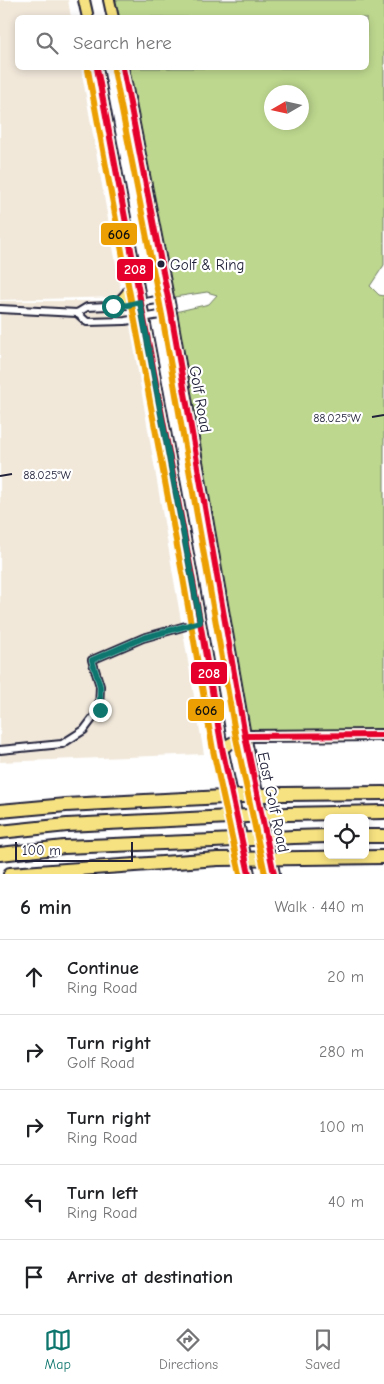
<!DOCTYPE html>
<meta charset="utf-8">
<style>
:root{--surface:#fff;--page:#f2f2f2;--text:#202124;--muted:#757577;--line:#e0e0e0;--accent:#0f766e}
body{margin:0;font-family:"Comic Neue",sans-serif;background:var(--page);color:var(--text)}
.controls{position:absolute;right:15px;bottom:15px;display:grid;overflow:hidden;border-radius:8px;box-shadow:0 2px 8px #0003}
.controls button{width:45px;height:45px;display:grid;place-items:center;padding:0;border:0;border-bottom:1px solid var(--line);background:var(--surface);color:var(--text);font:25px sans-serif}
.compass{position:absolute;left:264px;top:85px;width:45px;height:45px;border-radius:50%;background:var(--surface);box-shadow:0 2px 8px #0003;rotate:261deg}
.scale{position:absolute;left:15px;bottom:12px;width:118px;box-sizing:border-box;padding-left:5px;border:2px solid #22223b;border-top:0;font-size:14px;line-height:18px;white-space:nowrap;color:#22223b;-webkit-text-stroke:4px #fff;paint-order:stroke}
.stop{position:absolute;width:15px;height:15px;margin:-11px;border:4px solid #0f766e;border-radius:50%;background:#fff}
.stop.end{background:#0f766e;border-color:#fff;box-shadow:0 1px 5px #0008}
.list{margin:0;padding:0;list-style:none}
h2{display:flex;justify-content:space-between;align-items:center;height:65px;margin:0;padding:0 20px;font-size:21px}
h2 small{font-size:16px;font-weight:400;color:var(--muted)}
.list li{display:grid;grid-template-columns:32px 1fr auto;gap:15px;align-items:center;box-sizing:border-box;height:75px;padding:0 20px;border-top:1px solid var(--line)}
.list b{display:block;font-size:19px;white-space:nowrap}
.list p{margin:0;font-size:16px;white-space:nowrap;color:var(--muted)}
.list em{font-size:16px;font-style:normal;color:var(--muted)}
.icon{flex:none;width:28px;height:28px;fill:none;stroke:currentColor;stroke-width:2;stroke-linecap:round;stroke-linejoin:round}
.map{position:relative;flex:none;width:384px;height:874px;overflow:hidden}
.search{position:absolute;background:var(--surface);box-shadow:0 2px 8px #0003;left:15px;right:15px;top:15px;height:55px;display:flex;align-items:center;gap:12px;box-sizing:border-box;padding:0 18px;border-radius:8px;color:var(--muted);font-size:19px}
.sheet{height:440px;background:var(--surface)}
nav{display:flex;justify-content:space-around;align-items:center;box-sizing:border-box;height:70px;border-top:1px solid var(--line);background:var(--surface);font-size:14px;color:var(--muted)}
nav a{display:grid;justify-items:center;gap:2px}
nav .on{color:var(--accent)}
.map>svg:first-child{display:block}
</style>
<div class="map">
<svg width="384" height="874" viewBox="0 0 384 874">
<rect width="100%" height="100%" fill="#fff"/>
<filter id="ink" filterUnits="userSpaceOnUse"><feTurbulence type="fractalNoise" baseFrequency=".02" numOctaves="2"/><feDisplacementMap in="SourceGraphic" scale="10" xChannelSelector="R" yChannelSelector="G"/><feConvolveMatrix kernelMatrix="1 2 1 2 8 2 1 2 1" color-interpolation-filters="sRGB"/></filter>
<g filter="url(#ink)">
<path fill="#f1e8da" d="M0,0H68L71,17L18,18V68H81L122,297L130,325L204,754L0,762V301H113L120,297L0,300Z"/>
<path fill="#bdd78e" stroke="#707c64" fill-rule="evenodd" d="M110,0H384V265L370,286L379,295L384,296V733L245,736L171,313L209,304L217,295L207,292L168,298L123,68H366V18L113,17ZM272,92H302V122H272Z"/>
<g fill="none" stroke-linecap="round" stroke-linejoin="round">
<defs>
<g id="street">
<path d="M0,309L77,313L87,307L128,305L168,298"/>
<path d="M77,313L87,322L125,321L171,313"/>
<path d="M0,750L62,744L84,730L99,710L100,686L92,660L143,638L200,622"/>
</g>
<g id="primary">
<path d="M84,0L88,18"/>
<path d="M109,0L113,18"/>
<path d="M97,68L192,576L222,748L249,874"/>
<path d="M123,68L171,313L245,736L274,874"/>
<path d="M113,306C126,298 130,291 135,278"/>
<path d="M222,748L245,736L384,735"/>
</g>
<g id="highway">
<path d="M284,794L384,793"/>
<path d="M0,811L66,805L204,798"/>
<path d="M288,814L384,812"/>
<path d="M0,832L67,825L210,818"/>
<path d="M365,836H384"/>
<path d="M294,837L328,836"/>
<path d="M0,854L64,847L213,841"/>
<path d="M303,858L384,857"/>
<path d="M10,874L218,859"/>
</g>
</defs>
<use href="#street" stroke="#22223b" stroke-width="10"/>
<use href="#primary" stroke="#22223b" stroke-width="14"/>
<use href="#highway" stroke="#22223b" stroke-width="16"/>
<use href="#street" stroke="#fff" stroke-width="6"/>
<use href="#primary" stroke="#f7e281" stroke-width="10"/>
<use href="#highway" stroke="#f7e281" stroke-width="12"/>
<defs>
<g id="highway-bridge">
<path d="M204,798L284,794"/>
<path d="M210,818L288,814"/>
<path d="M213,841L294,837"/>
<path d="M218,859L303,858"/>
</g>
</defs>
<use href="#highway-bridge" stroke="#22223b" stroke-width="16" stroke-linecap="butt"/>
<use href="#highway-bridge" stroke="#f7e281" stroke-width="12"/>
<defs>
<g id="bus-1">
<path d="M97,68L192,576L222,748L249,874"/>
<path d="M123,68L171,313L245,736L274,874"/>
<path d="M245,736L384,735"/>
</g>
<g id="bus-2">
<path d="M88,70L183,578L213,750L240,874"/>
<path d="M114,70L162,315L236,738L265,874"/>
</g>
</defs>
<use href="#bus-1" stroke="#fff" stroke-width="10"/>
<use href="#bus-2" stroke="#fff" stroke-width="10"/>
<use href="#bus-1" stroke="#e4002b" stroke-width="6"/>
<use href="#bus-2" stroke="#ec9f03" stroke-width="6"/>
</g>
</g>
<g fill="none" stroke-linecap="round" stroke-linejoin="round" filter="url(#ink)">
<path stroke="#0f766e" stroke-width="6" d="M100,710V686L92,660L143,638L200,622L140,302L128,305L113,306"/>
</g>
<path fill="none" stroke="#22223b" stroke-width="2" d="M372,417L384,415M0,476L12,474"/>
<circle fill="#22223b" stroke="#fff" stroke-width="2" cx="161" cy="264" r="4.5"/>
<g text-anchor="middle" stroke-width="4.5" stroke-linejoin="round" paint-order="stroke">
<g font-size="15" fill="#22223b" stroke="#fff" text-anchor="start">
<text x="170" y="270">Golf &amp; Ring</text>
</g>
<g font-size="16" fill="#22223b" stroke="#fff">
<text transform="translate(201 399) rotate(80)" y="6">Golf Road</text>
<text transform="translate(274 802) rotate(78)" y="6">East Golf Road</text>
</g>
</g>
<g font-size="12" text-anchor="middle" fill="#22223b" stroke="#fff" stroke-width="4.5" stroke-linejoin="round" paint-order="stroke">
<text x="337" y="422">88.025°W</text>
<text x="47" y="479">88.025°W</text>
</g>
<g stroke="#fff" stroke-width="2">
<rect x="100" y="222" width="38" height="24" rx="5" fill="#ec9f03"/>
<rect x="116" y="258" width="38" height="24" rx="5" fill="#e4002b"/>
<rect x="190" y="661" width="38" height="24" rx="5" fill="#e4002b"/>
<rect x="187" y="698" width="38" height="24" rx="5" fill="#ec9f03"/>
</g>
<g font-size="14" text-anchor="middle" font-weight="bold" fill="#fff">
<text x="135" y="274">208</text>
<text x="209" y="678">208</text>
</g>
<g font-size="14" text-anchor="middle" font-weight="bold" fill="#111">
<text x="119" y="239">606</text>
<text x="206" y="715">606</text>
</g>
</svg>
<div class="controls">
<button><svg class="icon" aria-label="locate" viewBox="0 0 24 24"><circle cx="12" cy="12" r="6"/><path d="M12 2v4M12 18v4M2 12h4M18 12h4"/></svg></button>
</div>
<svg class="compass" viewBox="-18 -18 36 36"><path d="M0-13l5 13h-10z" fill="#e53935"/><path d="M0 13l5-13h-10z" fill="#757577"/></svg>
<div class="scale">100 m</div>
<div class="stop" style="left:113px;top:306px"></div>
<div class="stop end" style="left:100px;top:710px"></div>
<div class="search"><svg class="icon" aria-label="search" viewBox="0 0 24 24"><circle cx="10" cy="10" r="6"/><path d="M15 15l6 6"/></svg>Search here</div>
</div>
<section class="sheet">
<h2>6 min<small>Walk · 440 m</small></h2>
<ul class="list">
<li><svg class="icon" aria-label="ahead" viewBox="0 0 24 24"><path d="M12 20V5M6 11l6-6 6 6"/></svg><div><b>Continue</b><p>Ring Road</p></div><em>20 m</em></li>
<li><svg class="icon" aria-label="right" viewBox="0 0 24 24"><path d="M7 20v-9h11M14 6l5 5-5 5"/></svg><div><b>Turn right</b><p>Golf Road</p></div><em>280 m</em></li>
<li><svg class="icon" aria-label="right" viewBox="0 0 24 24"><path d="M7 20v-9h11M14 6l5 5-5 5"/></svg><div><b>Turn right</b><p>Ring Road</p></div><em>100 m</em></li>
<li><svg class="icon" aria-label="left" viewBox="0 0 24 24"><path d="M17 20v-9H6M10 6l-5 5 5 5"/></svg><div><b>Turn left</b><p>Ring Road</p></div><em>40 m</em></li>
<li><svg class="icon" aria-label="arrive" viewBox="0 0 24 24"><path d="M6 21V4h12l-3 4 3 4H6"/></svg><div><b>Arrive at destination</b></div></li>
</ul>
</section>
<nav>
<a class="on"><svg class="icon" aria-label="map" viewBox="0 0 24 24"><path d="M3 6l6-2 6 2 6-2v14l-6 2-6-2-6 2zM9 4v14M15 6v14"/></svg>Map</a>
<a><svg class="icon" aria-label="directions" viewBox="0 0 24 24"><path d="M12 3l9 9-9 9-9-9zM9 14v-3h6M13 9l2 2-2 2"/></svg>Directions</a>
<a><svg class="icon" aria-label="saved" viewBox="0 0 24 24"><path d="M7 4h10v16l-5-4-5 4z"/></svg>Saved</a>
</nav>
